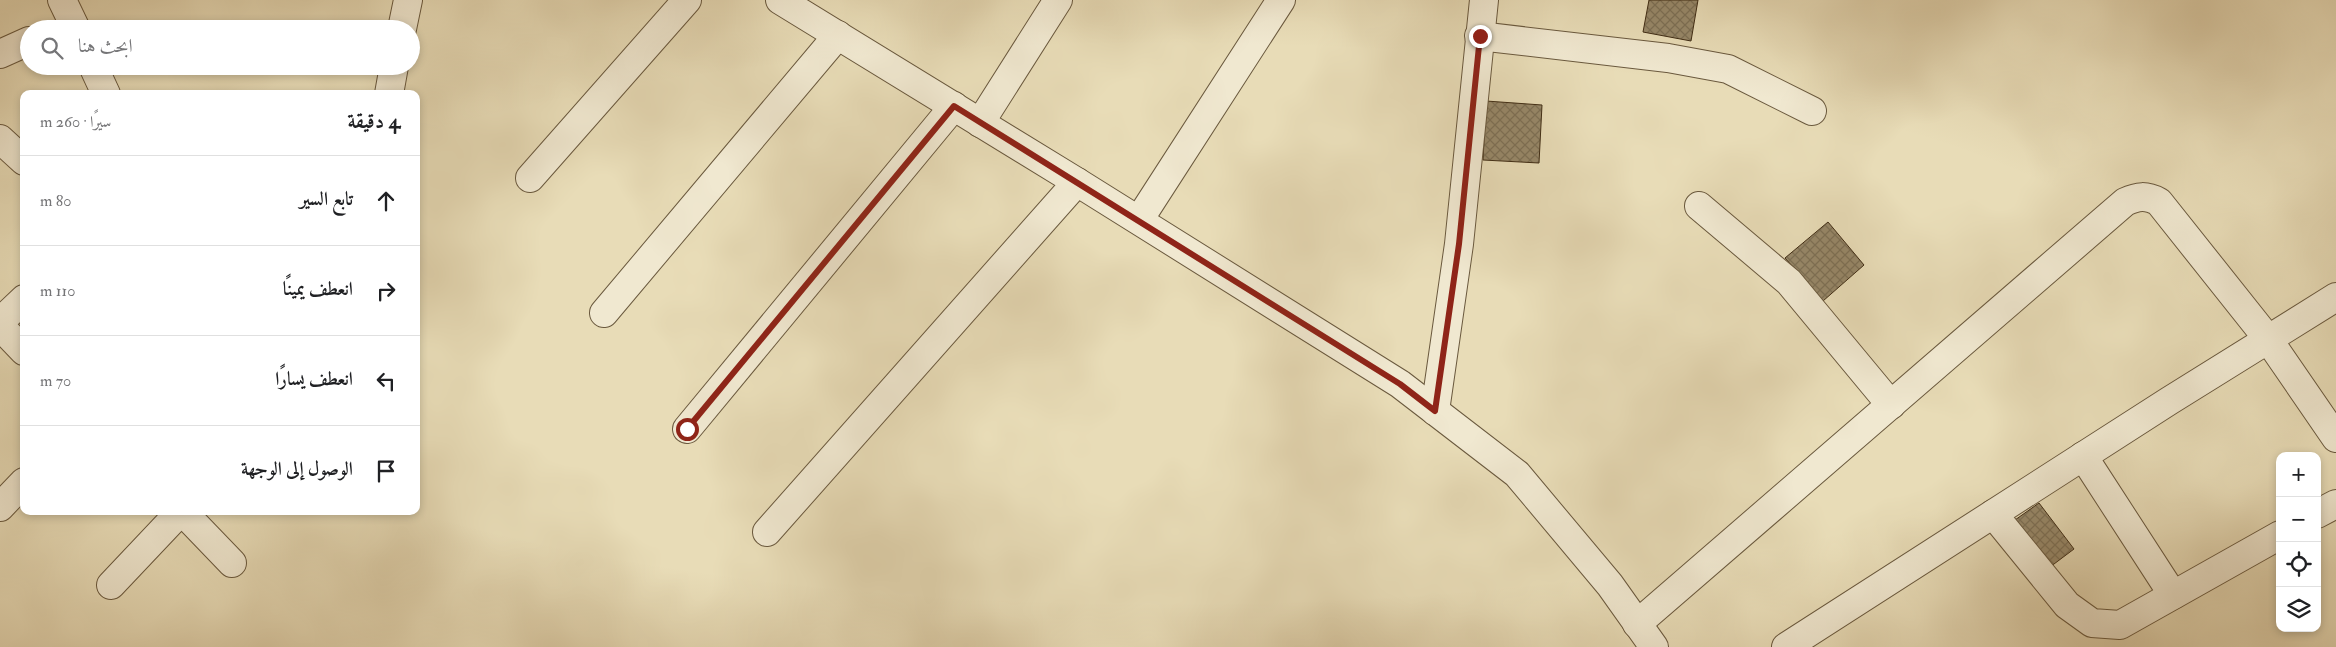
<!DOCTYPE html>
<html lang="ar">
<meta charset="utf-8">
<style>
:root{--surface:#fff;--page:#f2f2f2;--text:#202124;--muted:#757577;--line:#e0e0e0}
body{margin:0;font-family:"IM FELL Double Pica",Amiri,serif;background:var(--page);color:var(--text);direction:rtl}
.controls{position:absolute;right:15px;bottom:15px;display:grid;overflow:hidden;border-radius:10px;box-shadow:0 2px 8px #0003}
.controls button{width:45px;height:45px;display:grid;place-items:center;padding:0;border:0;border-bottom:1px solid var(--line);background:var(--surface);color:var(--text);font:25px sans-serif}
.stop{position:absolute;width:15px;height:15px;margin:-11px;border:4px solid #8f2418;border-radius:50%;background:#fff}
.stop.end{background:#8f2418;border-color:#fff;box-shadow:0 1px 5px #0008}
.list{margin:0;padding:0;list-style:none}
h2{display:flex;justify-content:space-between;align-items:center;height:65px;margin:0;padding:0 20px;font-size:21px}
h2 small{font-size:16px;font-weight:400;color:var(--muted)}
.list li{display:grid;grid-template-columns:32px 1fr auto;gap:15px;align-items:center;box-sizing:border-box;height:90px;padding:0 20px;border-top:1px solid var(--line)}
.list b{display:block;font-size:19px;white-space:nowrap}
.list em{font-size:16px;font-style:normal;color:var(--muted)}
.icon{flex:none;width:28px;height:28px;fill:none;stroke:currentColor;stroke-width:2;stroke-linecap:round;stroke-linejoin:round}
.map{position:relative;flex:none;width:2336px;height:647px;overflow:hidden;direction:ltr}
.search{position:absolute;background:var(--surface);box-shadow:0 2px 8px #0003;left:20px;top:20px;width:400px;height:55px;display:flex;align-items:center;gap:12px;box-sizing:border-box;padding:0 18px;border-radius:28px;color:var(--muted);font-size:19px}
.panel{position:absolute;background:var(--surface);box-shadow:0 2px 8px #0003;left:20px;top:90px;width:400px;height:425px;border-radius:10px;direction:rtl}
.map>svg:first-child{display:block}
</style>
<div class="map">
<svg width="2336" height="647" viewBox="0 0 2336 647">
<defs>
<pattern id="building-cross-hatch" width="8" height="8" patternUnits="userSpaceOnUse" patternTransform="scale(1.25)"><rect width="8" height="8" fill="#978869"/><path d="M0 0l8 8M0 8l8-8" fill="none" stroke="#7d7055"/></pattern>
</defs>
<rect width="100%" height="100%" fill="#e8dcb7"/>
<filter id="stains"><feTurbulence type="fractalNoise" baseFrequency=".004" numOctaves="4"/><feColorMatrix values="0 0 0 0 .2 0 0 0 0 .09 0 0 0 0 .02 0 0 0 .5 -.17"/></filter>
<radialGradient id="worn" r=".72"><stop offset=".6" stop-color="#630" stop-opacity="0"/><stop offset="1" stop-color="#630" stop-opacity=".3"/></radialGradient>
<g fill="url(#building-cross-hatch)" stroke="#402d15">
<path d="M1649,0H1698L1691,41L1643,32Z"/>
<path d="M1486,101L1542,105L1539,163L1483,160Z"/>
<path d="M1828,222L1864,265L1823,301L1785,258Z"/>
<path d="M2039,503L2074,549L2050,567L2015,520Z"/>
</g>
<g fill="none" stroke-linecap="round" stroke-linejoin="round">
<defs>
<g id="street">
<path d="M62,0L76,29"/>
<path d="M780,0L1077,182L1400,384L1517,474L1610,585L1654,647"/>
<path d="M402,29L408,0"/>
<path d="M1479,36L1668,58L1728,69L1812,111"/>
<path d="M0,54L29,41"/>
<path d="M93,66L106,94"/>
<path d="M389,94L394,66"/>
<path d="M980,123L1058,0"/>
<path d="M0,139L24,161"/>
<path d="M530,178L687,0"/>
<path d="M1699,206L1789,282L1891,405"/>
<path d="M1139,220L1281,0"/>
<path d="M604,313L838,35"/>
<path d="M0,322L24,299"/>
<path d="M0,326L24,351"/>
<path d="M1435,411L1459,244L1484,0"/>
<path d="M687,429L954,106"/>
<path d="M2083,456L2173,595"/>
<path d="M0,507L24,482"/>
<path d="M182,511L232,563"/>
<path d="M1993,514L2067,605L2092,623L2120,625L2280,535"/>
<path d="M2317,514L2336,504"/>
<path d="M767,532L1077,182"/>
<path d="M111,585L181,511"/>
<path d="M1637,624L2125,202C2138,196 2146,195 2159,202L2268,339L2336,438"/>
<path d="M1786,647L2169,401L2336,297"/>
</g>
</defs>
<use href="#street" stroke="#6a593e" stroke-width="30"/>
<use href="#street" stroke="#f0e8d0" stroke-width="28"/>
</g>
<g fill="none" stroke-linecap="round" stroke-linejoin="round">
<path stroke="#8f2418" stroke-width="6" d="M687,429L954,106L1400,384L1435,411L1459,244L1480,36"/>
</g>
<rect width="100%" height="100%" filter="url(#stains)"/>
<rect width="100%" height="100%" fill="url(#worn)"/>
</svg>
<div class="controls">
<button>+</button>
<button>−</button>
<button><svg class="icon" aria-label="locate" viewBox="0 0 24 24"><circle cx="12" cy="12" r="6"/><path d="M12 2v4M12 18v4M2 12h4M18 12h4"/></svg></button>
<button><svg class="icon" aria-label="layers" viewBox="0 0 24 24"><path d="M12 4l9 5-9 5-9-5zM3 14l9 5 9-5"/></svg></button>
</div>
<div class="stop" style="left:687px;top:429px"></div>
<div class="stop end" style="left:1480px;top:36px"></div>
<div class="search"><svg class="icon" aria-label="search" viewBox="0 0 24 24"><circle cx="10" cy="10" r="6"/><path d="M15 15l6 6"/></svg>ابحث هنا</div>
<section class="panel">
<h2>4 دقيقة<small>سيرًا · 260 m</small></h2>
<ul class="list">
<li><svg class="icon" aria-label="ahead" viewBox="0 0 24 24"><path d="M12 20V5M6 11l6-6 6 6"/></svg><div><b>تابع السير</b></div><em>80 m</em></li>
<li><svg class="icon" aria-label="right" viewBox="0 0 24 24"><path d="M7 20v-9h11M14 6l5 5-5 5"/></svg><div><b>انعطف يمينًا</b></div><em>110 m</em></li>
<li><svg class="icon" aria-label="left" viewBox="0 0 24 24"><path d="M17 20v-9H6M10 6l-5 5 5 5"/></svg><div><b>انعطف يسارًا</b></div><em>70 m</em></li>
<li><svg class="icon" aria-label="arrive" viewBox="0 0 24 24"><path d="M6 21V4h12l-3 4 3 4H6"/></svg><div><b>الوصول إلى الوجهة</b></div></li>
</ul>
</section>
</div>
